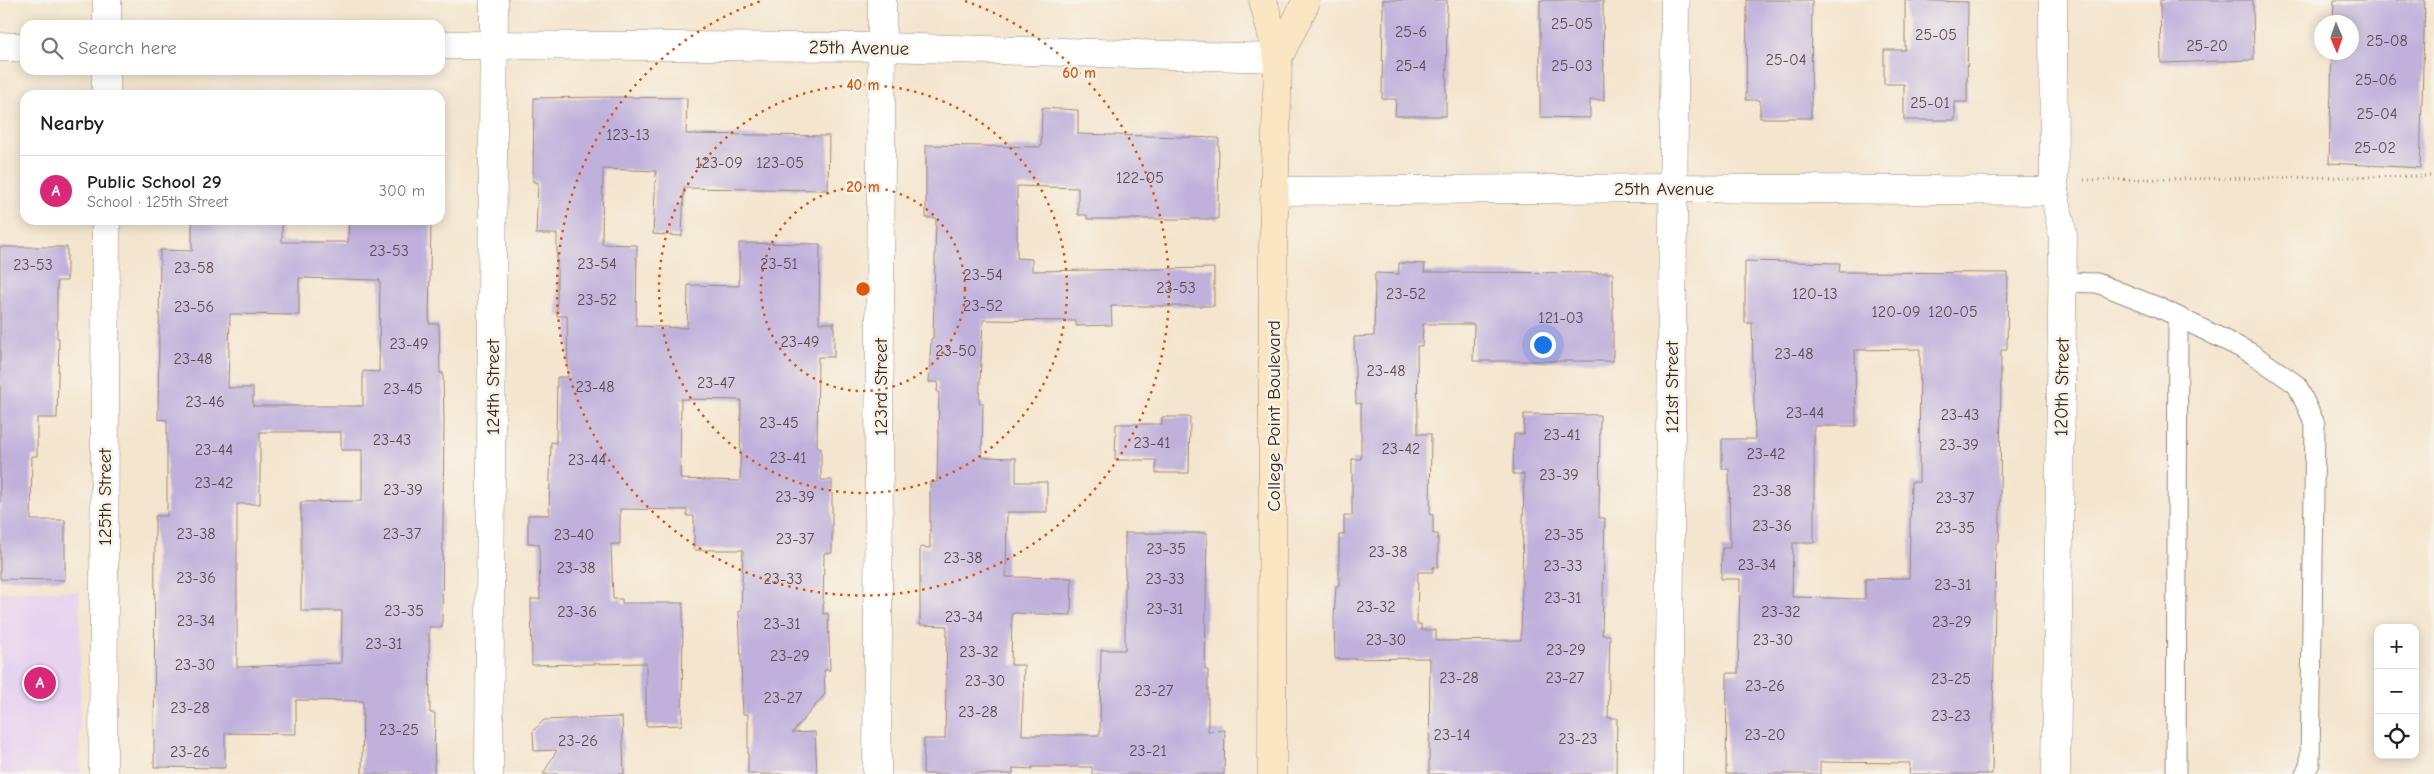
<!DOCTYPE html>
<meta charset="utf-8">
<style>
:root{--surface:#fff;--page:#f2f2f2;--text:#222;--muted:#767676;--line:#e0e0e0;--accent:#db2777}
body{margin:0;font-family:"Comic Neue",sans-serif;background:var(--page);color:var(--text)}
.controls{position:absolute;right:15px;bottom:15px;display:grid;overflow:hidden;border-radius:10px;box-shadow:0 2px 12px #0003}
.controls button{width:45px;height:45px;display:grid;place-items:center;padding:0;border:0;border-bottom:1px solid var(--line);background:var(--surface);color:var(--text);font:25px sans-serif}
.compass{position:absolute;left:2314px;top:15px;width:45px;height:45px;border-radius:50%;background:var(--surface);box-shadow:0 2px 12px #0003;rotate:178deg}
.you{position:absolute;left:1542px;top:344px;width:18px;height:18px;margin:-12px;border:4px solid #fff;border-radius:50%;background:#1a73e8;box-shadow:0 0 0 8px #1a73e833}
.badge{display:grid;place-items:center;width:32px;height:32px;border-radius:50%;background:var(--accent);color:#fff;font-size:16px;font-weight:700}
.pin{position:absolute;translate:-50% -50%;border:2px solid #fff;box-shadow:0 1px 5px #0006}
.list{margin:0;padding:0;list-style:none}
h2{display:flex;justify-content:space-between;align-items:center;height:65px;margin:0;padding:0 20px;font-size:21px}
h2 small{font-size:16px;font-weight:400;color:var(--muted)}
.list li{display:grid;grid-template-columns:32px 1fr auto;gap:15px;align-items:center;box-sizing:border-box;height:70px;padding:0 20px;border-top:1px solid var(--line)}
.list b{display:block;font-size:19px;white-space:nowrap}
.list p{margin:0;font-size:16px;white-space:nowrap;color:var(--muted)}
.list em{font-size:16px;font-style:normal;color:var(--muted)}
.icon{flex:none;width:28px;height:28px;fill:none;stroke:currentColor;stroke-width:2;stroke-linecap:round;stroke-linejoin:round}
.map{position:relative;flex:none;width:2434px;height:774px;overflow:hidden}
.search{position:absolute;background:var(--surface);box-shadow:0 2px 12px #0003;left:20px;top:20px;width:425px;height:55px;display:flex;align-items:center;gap:12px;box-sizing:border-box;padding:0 18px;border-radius:15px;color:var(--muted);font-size:19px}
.panel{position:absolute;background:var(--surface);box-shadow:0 2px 12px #0003;left:20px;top:90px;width:425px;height:135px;border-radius:15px}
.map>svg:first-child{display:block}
</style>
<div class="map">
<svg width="2434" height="774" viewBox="0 0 2434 774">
<rect width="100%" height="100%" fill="#f7f3e8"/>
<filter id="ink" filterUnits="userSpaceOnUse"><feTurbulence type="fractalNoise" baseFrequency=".02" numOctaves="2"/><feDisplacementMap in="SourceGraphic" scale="10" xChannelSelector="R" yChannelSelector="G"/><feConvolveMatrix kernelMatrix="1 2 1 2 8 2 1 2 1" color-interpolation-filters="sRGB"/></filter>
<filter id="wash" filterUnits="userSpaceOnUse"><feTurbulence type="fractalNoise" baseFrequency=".0096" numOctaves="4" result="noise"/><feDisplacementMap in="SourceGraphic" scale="20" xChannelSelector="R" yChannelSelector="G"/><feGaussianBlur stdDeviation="1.12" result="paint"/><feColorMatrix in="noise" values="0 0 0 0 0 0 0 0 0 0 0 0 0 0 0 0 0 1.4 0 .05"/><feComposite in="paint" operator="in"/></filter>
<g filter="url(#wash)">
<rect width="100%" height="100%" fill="#f4e5ce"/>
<path fill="#e7d2ef" d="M80,591V774H0V592Z"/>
<g id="blocks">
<g fill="#bfb1dc" fill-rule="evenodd">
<path d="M1383,0H1447L1446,116H1395L1396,99H1382Z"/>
<path d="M1540,0H1603L1604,100H1590V118L1540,117Z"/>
<path d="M1747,0H1812L1811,118H1760V100H1746Z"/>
<path d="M1905,0L1968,2L1967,102H1955V120H1904V84H1884V50H1905Z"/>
<path d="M2160,0H2253L2254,60L2161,63Z"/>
<path d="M2334,0H2425L2420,168L2329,163L2332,52H2352V22H2333Z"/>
<path d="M610,97L687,98L686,134L829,136L828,190L684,188L682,236L653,234L656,171L603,169L602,244L637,245L636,326L687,328L688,285L739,286V243L820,244L819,323H834V357H818L817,446L821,449V480H832V553H824L823,614L828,613L830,670H824L825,694L792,733L815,732L817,774H748V714H743L739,611H741L743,550H694V516H687V510L620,509V544H611L613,599H622V603H683L682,725L646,726V663L532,665L531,599H540L539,544L528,543V515H549L551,442L556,443L557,377H568L567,316H557V234H536L538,182H533L534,98ZM681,399L741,400L740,481L680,479Z"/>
<path d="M1042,108L1078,110V134L1219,138L1218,219H1087V215H1078V188L1017,186V258L1032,259V271L1214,268V306H1111L1112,325L1076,326V321L983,320L979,403H983L982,457L1016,458V482H1047V512H1007L1006,577L1072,578L1071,615L1012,613L1011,665H1024L1022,735H1100L1101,650H1125V533H1207L1205,670H1208V731L1225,730L1224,774H1092V767H1032V769L1013,768V774H923L924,739H945L947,626L920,625V547L930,548V482H937L939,392H937L938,382H929L931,339L933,338L936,218H926V145L1041,147Z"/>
<path d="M192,220H282V242H348L349,220L431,222L429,324H439L440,373H443L444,421L442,627H429L430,713H435L434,774H362L363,701L296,700V734L225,733V768L154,767L155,516H167V420L158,419L160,250L192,251ZM299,278L380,280L379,372L363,371V406H253V388H228L230,314L299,315ZM260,432H341V450H362V501L301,502V611H342L341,663L237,667V504H260Z"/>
<path d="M0,247H67V281H57V338H59L57,418H37V456H32L31,520H65V580L0,579Z"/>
<path d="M1745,261L1840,263L1839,272L2008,273L2007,350H2001L2000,512L1999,543H1996L1992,774H1909L1910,763L1820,762V774H1726L1727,673H1738L1740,579H1721L1722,548H1730L1729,469H1722V439H1755L1752,323H1745ZM1920,349L1919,482H1911L1909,578L1865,579V599L1792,597L1793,543H1814V426H1856L1855,350Z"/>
<path d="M1399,263L1425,264L1424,272L1613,273V361H1473L1474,324H1423L1422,346H1417L1418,434H1431L1430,515H1433V534H1438V567H1433V572H1418L1417,624H1421V630H1436V641L1521,640L1524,474H1513L1514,434H1524V414L1600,415L1599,518H1605L1602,635H1610L1608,718H1617L1616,774H1429L1430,658L1335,659L1334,618L1336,586H1339V535H1344V516H1352V459H1361V403L1356,404L1354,337L1374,336L1375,273L1399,274Z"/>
<path d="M1162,417H1190L1189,473H1156V460H1115L1116,424H1162Z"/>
<path d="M622,717L624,774H543L557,750L534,751L533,731L544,720Z"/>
</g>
</g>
</g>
<g filter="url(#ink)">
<use href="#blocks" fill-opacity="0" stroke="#988876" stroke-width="1"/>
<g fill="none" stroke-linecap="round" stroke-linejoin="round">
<defs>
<g id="lane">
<path d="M2062,282L2097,283L2158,307L2251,353L2297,385L2315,424L2310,763L2305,774"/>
<path d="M2176,774L2178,317"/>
</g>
<g id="street">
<path d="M2053,0L2054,191L2063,236L2056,774"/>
<path d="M107,25V0"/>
<path d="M440,45L882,47L1278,58"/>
<path d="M0,47H25"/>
<path d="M106,95V70"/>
<path d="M1274,191L1672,188L2054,191"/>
<path d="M103,774L106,220"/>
<path d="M489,774L494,0"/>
<path d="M877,774L882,0"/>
<path d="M1668,774L1675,0"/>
</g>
<g id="secondary">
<path d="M1263,0L1278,58L1273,249L1272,774"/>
<path d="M1278,58L1305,4V0"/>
</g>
</defs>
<use href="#lane" stroke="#988876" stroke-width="21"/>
<use href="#street" stroke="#988876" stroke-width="29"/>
<use href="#secondary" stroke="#988876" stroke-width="29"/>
<path stroke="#988876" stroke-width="3" stroke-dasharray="1 4" stroke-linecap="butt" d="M2084,180L2434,176"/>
<use href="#lane" stroke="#fff" stroke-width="19"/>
<use href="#street" stroke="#fff" stroke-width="28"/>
<use href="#secondary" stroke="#fbe6c4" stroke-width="28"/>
</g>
</g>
<g fill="none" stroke="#df570d" stroke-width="2.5" stroke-dasharray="2.5 5">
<circle cx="863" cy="289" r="102"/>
<circle cx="863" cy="289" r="204"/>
<path d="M965 1A306 306 0 1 1 761 1"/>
</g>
<g text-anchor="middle" stroke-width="5" stroke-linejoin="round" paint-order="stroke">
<g font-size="16" fill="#5c4c4e">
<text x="1572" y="29">25-05</text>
<text x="1411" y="37">25-6</text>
<text x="1936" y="40">25-05</text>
<text x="2387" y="46">25-08</text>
<text x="2207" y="51">25-20</text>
<text x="1786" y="65">25-04</text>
<text x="1411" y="71">25-4</text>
<text x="1572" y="71">25-03</text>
<text x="2376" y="85">25-06</text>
<text x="1930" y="108">25-01</text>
<text x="2377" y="119">25-04</text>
<text x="628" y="140">123-13</text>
<text x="2375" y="153">25-02</text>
<text x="719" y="168">123-09</text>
<text x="780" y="168">123-05</text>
<text x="1140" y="183">122-05</text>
<text x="389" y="256">23-53</text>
<text x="597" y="269">23-54</text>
<text x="779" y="269">23-51</text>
<text x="33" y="270">23-53</text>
<text x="194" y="273">23-58</text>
<text x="983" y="280">23-54</text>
<text x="1176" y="293">23-53</text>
<text x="1406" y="299">23-52</text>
<text x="1815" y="299">120-13</text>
<text x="597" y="305">23-52</text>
<text x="983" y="311">23-52</text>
<text x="194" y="312">23-56</text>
<text x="1896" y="317">120-09</text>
<text x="1953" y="317">120-05</text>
<text x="1561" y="323">121-03</text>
<text x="800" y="347">23-49</text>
<text x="409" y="349">23-49</text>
<text x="956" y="356">23-50</text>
<text x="1794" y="359">23-48</text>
<text x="193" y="364">23-48</text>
<text x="1386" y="376">23-48</text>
<text x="716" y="388">23-47</text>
<text x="595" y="392">23-48</text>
<text x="403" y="394">23-45</text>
<text x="205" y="407">23-46</text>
<text x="1805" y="418">23-44</text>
<text x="1960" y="420">23-43</text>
<text x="779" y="428">23-45</text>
<text x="1562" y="440">23-41</text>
<text x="392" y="445">23-43</text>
<text x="1152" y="448">23-41</text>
<text x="1959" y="450">23-39</text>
<text x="1401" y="454">23-42</text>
<text x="214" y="455">23-44</text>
<text x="1766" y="459">23-42</text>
<text x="788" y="463">23-41</text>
<text x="587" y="465">23-44</text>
<text x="1559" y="480">23-39</text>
<text x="214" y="488">23-42</text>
<text x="403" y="495">23-39</text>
<text x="1772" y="496">23-38</text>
<text x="795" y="502">23-39</text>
<text x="1955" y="503">23-37</text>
<text x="1772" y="531">23-36</text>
<text x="1955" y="533">23-35</text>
<text x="196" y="539">23-38</text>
<text x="402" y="539">23-37</text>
<text x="574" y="540">23-40</text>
<text x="1564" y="540">23-35</text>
<text x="795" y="544">23-37</text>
<text x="1166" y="554">23-35</text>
<text x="1388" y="557">23-38</text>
<text x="963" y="563">23-38</text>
<text x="1757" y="570">23-34</text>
<text x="1563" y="571">23-33</text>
<text x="576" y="573">23-38</text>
<text x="196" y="583">23-36</text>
<text x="783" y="584">23-33</text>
<text x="1165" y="584">23-33</text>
<text x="1953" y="590">23-31</text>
<text x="1563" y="603">23-31</text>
<text x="1376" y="612">23-32</text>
<text x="1165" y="614">23-31</text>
<text x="404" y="616">23-35</text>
<text x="577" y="617">23-36</text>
<text x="1781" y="617">23-32</text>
<text x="964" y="622">23-34</text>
<text x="196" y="626">23-34</text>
<text x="1952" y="627">23-29</text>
<text x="782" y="629">23-31</text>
<text x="1386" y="645">23-30</text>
<text x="1773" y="645">23-30</text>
<text x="384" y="649">23-31</text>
<text x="1566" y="655">23-29</text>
<text x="979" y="657">23-32</text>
<text x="790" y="661">23-29</text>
<text x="195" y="670">23-30</text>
<text x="1459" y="683">23-28</text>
<text x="1565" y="683">23-27</text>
<text x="1951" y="684">23-25</text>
<text x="985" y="686">23-30</text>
<text x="1765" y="691">23-26</text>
<text x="1154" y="696">23-27</text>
<text x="783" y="703">23-27</text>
<text x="190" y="713">23-28</text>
<text x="978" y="717">23-28</text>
<text x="1951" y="721">23-23</text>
<text x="399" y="735">23-25</text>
<text x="1452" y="740">23-14</text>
<text x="1765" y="740">23-20</text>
<text x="1578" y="744">23-23</text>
<text x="578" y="746">23-26</text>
<text x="1148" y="756">23-21</text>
<text x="190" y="757">23-26</text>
</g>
<g font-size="19" fill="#3b2a1e" stroke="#f7f3e8">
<text transform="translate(859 47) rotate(1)" y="7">25th Avenue</text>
<text x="1664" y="195">25th Avenue</text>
<text transform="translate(492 387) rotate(-90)" y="7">124th Street</text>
<text transform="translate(880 387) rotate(-90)" y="7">123rd Street</text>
<text transform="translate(1671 387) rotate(-90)" y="7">121st Street</text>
<text transform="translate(2061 387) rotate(-89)" y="7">120th Street</text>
<text transform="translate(1273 416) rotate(-90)" y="7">College Point Boulevard</text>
<text transform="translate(104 497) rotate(-90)" y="7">125th Street</text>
</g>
</g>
<circle cx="863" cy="289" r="8" fill="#df570d" stroke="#f7f3e8" stroke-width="2.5"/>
<g font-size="15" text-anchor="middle" font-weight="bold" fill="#df570d" stroke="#f7f3e8" stroke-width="5" stroke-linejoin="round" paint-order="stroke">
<text x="1079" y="78">60 m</text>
<text x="863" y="90">40 m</text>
<text x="863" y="192">20 m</text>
</g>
</svg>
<div class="controls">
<button>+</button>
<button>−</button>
<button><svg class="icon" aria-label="locate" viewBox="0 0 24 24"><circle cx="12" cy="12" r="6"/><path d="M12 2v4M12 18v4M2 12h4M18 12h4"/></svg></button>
</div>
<svg class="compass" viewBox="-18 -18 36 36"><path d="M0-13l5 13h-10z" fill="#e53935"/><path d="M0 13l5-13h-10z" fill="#767676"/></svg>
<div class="you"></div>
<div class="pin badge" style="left:40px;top:683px">A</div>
<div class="search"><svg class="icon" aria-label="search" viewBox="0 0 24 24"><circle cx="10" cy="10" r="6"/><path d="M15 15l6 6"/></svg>Search here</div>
<section class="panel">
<h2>Nearby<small></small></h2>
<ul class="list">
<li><span class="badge">A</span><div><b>Public School 29</b><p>School · 125th Street</p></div><em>300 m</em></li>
</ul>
</section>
</div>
